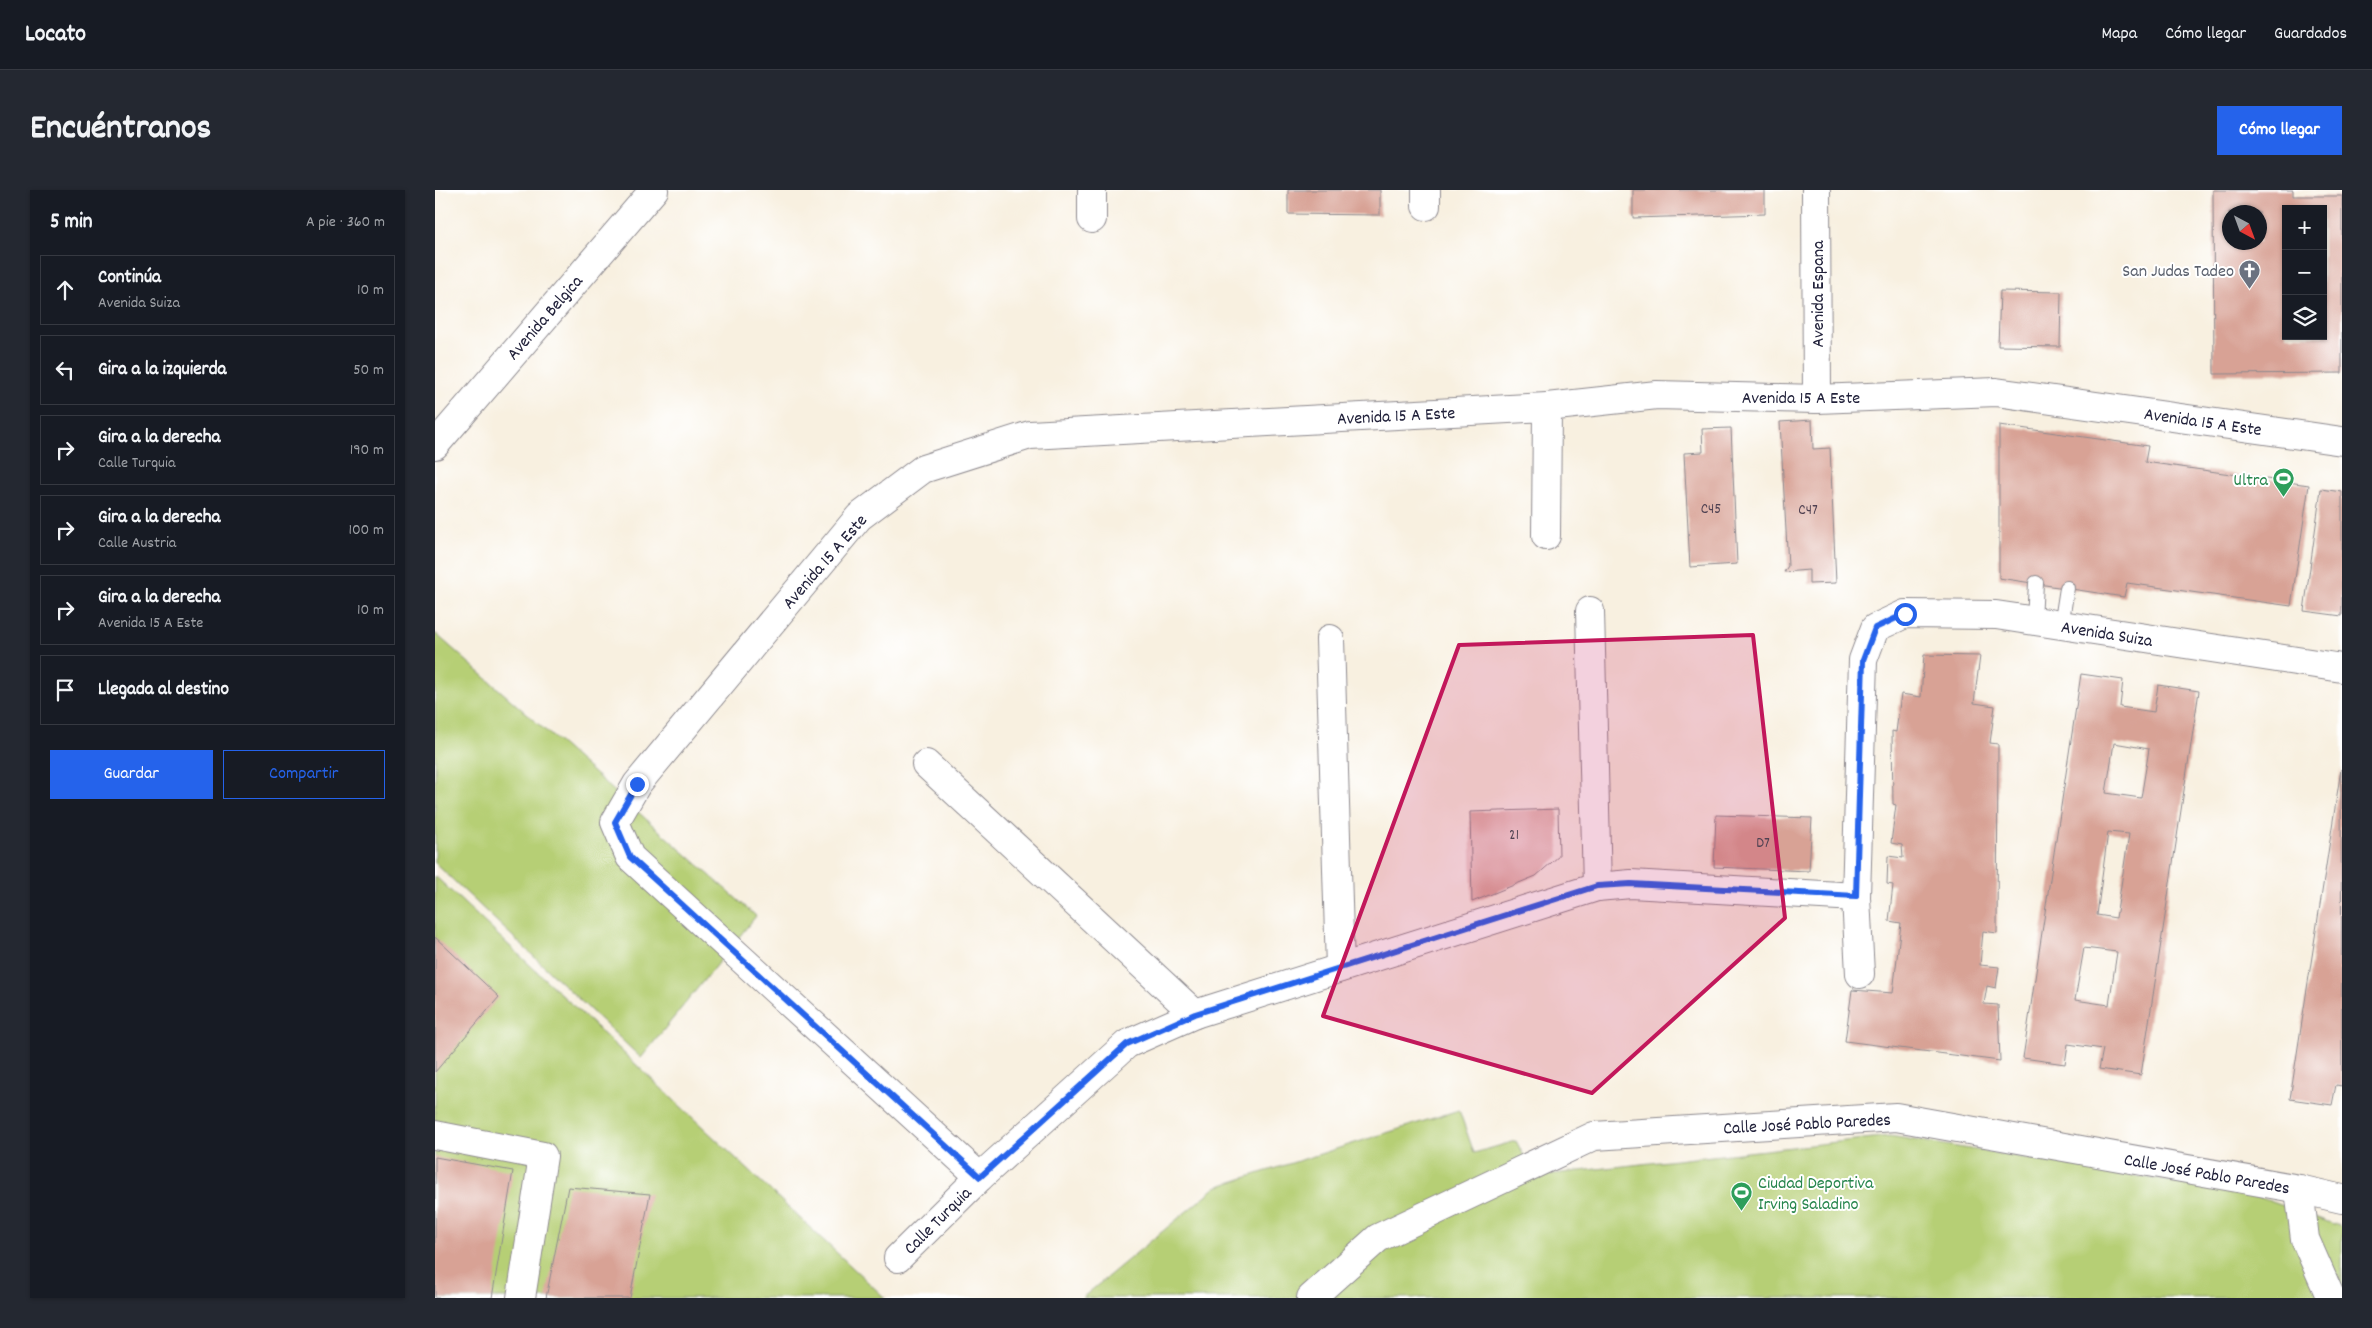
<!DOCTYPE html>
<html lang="es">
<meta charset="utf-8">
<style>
:root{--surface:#171b24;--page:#242831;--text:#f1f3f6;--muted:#9ea1a6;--line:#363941;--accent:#2563eb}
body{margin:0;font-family:Dekko,sans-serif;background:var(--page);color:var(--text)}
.controls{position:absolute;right:15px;top:15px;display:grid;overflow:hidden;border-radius:0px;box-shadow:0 1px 4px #0004}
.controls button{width:45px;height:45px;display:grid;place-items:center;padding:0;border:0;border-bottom:1px solid var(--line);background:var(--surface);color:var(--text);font:25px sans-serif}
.compass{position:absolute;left:1787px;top:15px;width:45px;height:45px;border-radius:50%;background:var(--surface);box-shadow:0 1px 4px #0004;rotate:139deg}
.stop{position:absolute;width:15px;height:15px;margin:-11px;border:4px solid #2563eb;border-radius:50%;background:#fff}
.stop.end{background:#2563eb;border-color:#fff;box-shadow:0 1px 5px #0008}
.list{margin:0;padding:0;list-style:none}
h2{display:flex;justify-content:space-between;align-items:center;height:65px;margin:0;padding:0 20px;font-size:21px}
h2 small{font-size:16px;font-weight:400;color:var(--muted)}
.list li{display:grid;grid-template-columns:32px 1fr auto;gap:15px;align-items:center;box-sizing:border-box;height:70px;margin:0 10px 10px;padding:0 10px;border:1px solid var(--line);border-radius:0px}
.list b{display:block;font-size:19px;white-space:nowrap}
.list p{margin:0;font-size:16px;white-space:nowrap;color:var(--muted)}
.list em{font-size:16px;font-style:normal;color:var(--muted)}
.actions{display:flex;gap:10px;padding:15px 20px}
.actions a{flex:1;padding:11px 0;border:1px solid var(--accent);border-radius:0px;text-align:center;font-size:18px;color:var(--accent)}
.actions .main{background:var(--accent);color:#fff}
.icon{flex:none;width:28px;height:28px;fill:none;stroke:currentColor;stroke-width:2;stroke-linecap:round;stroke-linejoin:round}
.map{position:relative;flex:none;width:1907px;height:1108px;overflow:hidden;border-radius:0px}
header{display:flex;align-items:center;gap:30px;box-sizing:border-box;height:70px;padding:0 25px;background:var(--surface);border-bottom:1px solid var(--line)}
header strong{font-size:24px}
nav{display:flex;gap:28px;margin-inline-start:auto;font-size:18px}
.intro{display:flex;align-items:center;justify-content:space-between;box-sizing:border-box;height:120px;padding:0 30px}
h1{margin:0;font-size:35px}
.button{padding:12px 22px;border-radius:0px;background:var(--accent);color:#fff;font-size:18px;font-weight:700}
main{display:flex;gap:30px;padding:0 30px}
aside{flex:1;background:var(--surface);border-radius:0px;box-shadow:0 1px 4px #0004}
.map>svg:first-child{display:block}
</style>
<header>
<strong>Locato</strong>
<nav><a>Mapa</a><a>Cómo llegar</a><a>Guardados</a></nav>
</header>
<div class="intro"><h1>Encuéntranos</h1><a class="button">Cómo llegar</a></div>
<main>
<aside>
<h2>5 min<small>A pie · 360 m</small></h2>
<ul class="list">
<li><svg class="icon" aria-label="ahead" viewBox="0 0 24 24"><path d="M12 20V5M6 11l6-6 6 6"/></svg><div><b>Continúa</b><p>Avenida Suiza</p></div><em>10 m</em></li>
<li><svg class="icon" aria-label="left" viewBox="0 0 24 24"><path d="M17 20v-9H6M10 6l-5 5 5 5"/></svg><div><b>Gira a la izquierda</b></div><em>50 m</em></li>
<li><svg class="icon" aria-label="right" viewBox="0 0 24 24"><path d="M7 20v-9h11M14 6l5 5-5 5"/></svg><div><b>Gira a la derecha</b><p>Calle Turquia</p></div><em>190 m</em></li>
<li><svg class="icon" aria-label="right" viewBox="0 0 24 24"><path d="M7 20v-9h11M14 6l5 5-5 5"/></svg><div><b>Gira a la derecha</b><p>Calle Austria</p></div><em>100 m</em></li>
<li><svg class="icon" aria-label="right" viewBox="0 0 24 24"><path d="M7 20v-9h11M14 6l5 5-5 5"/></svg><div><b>Gira a la derecha</b><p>Avenida 15 A Este</p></div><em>10 m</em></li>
<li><svg class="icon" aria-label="arrive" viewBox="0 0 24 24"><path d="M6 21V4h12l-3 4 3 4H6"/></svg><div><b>Llegada al destino</b></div></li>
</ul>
<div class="actions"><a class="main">Guardar</a><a>Compartir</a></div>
</aside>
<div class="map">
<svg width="1907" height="1108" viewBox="0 0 1907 1108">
<rect width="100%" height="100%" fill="#fff"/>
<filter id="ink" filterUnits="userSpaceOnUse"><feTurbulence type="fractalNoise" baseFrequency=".02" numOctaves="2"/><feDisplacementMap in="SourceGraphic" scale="10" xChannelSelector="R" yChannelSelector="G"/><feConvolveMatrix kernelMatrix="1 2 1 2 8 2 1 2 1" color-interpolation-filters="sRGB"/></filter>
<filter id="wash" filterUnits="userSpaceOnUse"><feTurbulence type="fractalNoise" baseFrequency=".0096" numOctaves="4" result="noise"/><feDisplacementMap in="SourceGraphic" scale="20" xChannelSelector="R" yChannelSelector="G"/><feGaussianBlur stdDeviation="1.12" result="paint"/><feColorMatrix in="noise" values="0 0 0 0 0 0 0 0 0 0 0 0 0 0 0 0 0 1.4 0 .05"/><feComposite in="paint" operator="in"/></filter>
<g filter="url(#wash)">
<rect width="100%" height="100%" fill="#f8f0e0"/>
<g fill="#b6cf74" stroke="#6c7858">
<path d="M0,443L321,726L206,868L0,673Z"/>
<path d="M0,686L450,1108H0Z"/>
<path d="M1024,920L1039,963L1081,951L1100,986L1455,946L1818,1005L1907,1037V1108H647L781,997Z"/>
</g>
<g id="blocks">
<g fill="#d8a295" fill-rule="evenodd">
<path d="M853,0H945V25L853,24Z"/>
<path d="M1198,0H1330V24L1198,28Z"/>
<path d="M1778,0H1858V6H1907V183L1779,184ZM1851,19H1888V146H1851ZM1794,22H1824V52H1794Z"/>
<path d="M1565,101L1626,102L1625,157L1563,156Z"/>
<path d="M1377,230L1378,259L1395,258L1401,393L1374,394V380L1349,382L1353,376L1345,232Z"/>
<path d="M1564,235L1713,256L1710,272L1874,295L1856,416L1692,393L1689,407L1564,388Z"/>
<path d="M1296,238L1302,374L1255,377L1249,263L1268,262L1267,239Z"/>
<path d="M1886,299L1907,302V426L1869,421Z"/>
<path d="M1489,465L1545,466L1539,513L1560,516L1555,553L1563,554L1562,743L1548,741L1545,775L1564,777L1561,798L1552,796L1549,814L1563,815L1565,871L1410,851L1417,800L1458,803L1466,733L1454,731L1458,695L1452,694L1453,666L1468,668L1467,655L1456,653L1461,615L1458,614L1457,541L1461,542L1466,504L1486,507Z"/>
<path d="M1646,484L1688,490L1685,517L1719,522L1723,495L1764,501L1706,885L1664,879L1668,859L1633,854L1630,874L1588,868ZM1679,553L1714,559L1706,608L1671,603ZM1673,642L1694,644L1681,728L1662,725ZM1649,758L1682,762L1674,815L1640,810Z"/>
<path d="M1906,579L1907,896L1901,895L1897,915L1855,909Z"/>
<path d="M1123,619L1124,666L1101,686L1037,712L1035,622Z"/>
<path d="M1281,625L1377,628L1374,681L1279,677Z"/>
<path d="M0,747L64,807L0,882Z"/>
<path d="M0,967L78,981L57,1108H0Z"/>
<path d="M133,997L215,1004L195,1108H111Z"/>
</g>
</g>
</g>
<g filter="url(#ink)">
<use href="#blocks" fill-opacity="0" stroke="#8d898e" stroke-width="1"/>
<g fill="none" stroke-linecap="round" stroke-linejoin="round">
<defs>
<g id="lane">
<path d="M1599,431L1601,393"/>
<path d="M1626,436L1632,398"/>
</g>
<g id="street">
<path d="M657,0V29"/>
<path d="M1381,0L1382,209"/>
<path d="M991,16V0"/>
<path d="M0,255L219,0"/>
<path d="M1111,346L1112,217"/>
<path d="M1155,421L1162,697"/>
<path d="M895,449L905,778"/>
<path d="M491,574L760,824"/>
<path d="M1425,784L1421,707L1428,470L1440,438L1470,424L1561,425L1907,478"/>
<path d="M0,945L108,966L86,1108"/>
<path d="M545,987L195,667L180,632L202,594L424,327L488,279L595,245L1112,217L1222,205L1382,209L1561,202L1907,251"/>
<path d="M1864,999L1870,1049L1896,1108"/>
<path d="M463,1068L545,987L692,854L760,824L1162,697L1196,694L1421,707"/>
<path d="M876,1108L943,1048L1159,946L1461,927L1864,999L1907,1009"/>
</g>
</defs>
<use href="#lane" stroke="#8d898e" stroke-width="16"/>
<use href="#street" stroke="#8d898e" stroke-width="30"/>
<use href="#lane" stroke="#fff" stroke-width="14"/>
<use href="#street" stroke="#fff" stroke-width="28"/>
</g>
</g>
<g fill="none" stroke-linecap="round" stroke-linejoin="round" filter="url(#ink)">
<path stroke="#2563eb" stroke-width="6" d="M202,594L180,632L195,667L545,987L692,854L760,824L1162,696L1196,694L1421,706L1428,470L1440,438L1470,424"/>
</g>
<path fill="#c2185b" fill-opacity="0.2" stroke="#c2185b" stroke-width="4" stroke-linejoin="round" d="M1318,445L1350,728L1157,903L888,826L1024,455Z"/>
<defs>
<symbol id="church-pin" viewBox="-11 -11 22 30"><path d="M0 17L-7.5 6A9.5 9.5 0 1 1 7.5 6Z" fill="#6b7280" stroke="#fff"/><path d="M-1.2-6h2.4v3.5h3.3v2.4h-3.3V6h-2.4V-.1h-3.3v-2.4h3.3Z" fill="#fff"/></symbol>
<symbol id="stadium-pin" viewBox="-11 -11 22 30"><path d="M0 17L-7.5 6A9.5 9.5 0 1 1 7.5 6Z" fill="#2e9e5b" stroke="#fff"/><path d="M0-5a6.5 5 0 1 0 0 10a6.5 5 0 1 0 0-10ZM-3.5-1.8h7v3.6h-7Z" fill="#fff"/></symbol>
</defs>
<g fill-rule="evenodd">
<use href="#church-pin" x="1802" y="68" width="25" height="34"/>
<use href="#stadium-pin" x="1836" y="276" width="25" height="34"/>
<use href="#stadium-pin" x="1294" y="990" width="25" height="34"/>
</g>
<g text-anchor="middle" stroke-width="4" stroke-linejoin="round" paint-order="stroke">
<g font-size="15" fill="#504252">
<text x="1276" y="323">C45</text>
<text x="1373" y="324">C47</text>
<text x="1079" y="649">21</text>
<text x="1328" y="657">D7</text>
</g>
<g font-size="18" fill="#5b616d" stroke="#fff" text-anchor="end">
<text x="1799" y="86">San Judas Tadeo</text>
</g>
<g font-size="18" fill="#22223b" stroke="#fff">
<text transform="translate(1382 104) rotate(-90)" y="6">Avenida Espana</text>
<text transform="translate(109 127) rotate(-49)" y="6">Avenida Belgica</text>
<text x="1366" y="213">Avenida 15 A Este</text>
<text transform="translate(961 225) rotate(-3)" y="6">Avenida 15 A Este</text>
<text transform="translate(1768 231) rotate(8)" y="6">Avenida 15 A Este</text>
<text transform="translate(389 371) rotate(-49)" y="6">Avenida 15 A Este</text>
<text transform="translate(1672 443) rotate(9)" y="6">Avenida Suiza</text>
<text transform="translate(1372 933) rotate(-3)" y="6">Calle José Pablo Paredes</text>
<text transform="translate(1772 983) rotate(10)" y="6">Calle José Pablo Paredes</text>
<text transform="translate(502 1030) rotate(-45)" y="6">Calle Turquia</text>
</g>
<g font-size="18" fill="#27864d" stroke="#fff" text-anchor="end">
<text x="1833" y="295">Ultra</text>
<text x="1323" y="998" text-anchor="start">Ciudad Deportiva<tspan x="1323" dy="21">Irving Saladino</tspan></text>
</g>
</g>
</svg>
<div class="controls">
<button>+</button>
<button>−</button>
<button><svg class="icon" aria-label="layers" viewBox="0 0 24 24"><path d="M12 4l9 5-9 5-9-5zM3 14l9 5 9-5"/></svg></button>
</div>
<svg class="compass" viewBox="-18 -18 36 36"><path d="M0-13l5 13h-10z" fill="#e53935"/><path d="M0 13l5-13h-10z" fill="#9ea1a6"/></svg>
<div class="stop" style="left:1470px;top:424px"></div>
<div class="stop end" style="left:202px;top:594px"></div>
</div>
</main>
